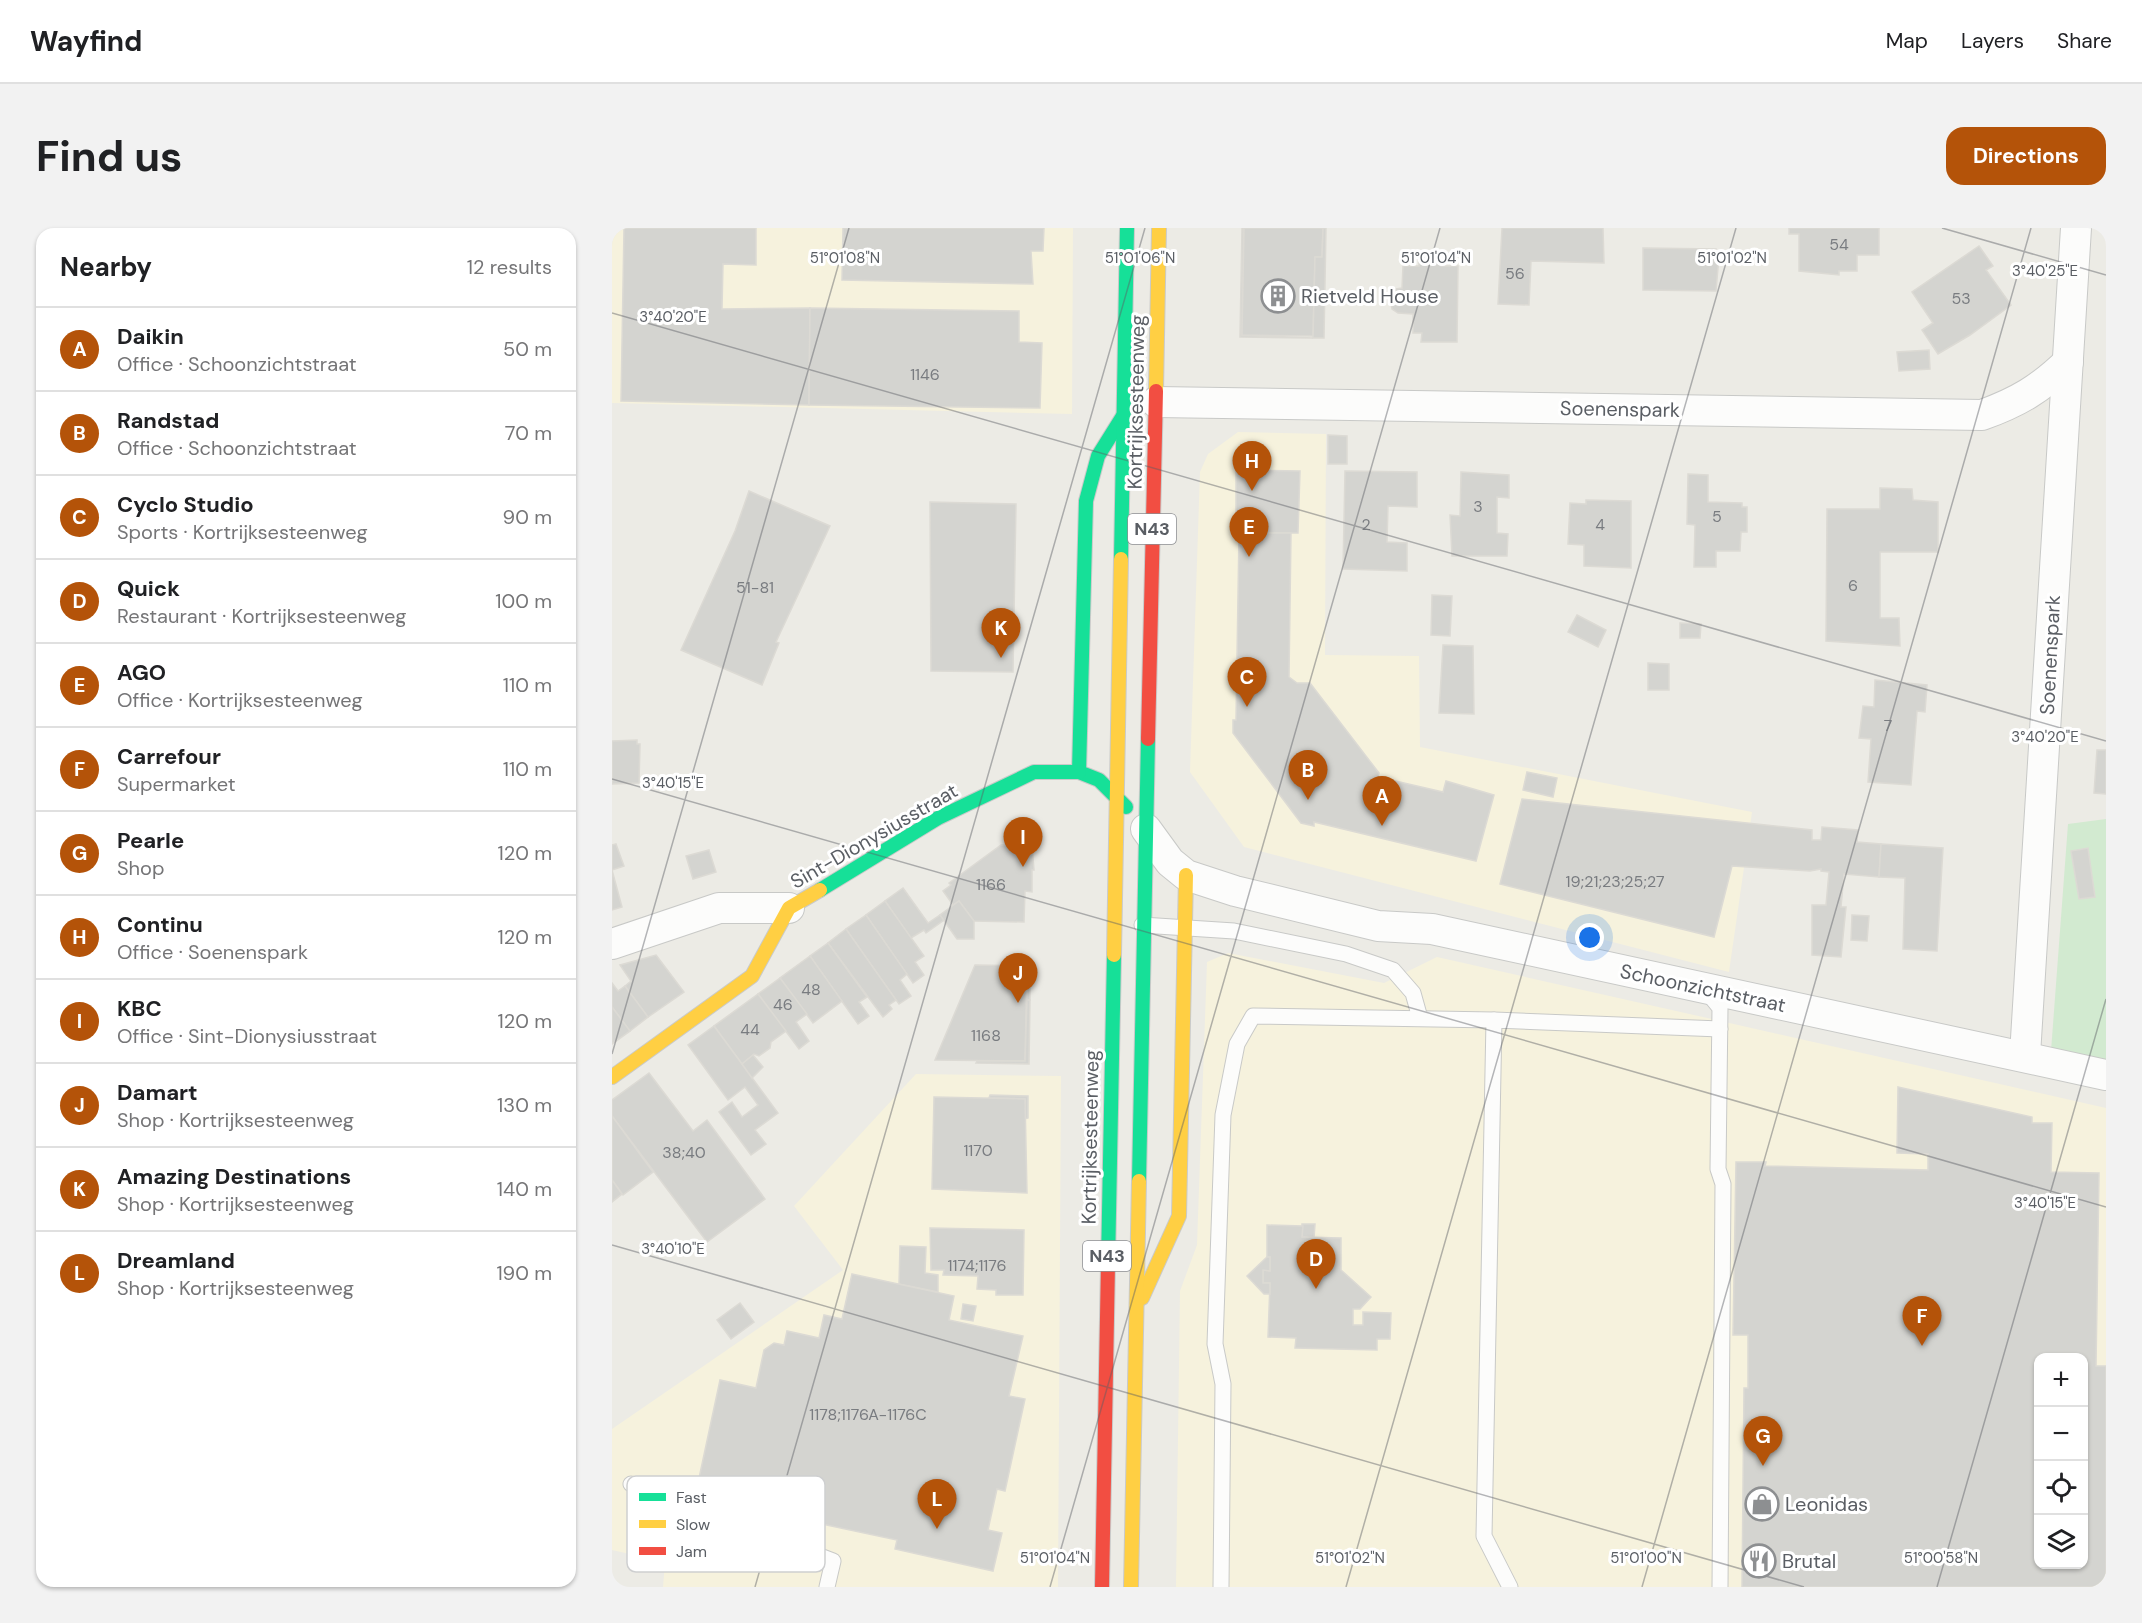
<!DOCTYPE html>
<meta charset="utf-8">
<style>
:root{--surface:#fff;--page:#f2f2f2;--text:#202124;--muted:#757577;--line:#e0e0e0;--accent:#b45309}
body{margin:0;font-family:"DM Sans",sans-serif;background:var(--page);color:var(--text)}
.controls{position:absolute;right:18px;bottom:18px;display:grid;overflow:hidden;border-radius:12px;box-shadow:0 2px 4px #0004}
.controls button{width:54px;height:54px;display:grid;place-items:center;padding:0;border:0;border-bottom:2px solid var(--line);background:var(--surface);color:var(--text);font:30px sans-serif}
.you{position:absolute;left:978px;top:710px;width:21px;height:21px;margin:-15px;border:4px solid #fff;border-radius:50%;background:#1a73e8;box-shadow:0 0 0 9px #1a73e833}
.badge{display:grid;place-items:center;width:39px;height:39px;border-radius:50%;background:var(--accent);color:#fff;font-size:20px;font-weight:700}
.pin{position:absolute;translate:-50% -50px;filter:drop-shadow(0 2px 3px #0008)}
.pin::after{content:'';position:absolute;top:32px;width:21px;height:18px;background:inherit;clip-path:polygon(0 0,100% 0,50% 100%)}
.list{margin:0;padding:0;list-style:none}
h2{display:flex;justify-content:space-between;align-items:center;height:78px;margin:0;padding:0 24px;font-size:26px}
h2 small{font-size:20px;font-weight:400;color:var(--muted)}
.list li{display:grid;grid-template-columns:39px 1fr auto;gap:18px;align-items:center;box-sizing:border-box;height:84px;padding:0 24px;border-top:2px solid var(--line)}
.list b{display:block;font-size:22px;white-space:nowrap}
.list p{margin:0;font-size:20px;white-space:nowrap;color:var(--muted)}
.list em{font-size:20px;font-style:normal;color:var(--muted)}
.icon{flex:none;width:33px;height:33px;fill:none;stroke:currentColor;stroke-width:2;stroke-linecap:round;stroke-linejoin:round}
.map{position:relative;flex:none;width:1494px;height:1359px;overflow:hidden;border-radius:18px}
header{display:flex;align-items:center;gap:36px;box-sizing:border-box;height:84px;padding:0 30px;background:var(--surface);border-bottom:2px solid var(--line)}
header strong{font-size:28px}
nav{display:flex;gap:33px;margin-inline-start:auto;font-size:21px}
.intro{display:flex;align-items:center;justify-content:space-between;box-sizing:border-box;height:144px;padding:0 36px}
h1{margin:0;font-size:42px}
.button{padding:15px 27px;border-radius:18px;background:var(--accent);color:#fff;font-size:21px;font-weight:700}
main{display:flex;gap:36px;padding:0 36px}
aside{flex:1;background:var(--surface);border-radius:18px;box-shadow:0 2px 4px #0004}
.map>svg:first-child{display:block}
</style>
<header>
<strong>Wayfind</strong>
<nav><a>Map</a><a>Layers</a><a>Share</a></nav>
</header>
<div class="intro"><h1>Find us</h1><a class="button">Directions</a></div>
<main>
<aside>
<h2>Nearby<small>12 results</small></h2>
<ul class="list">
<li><span class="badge">A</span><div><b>Daikin</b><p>Office · Schoonzichtstraat</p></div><em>50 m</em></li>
<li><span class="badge">B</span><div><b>Randstad</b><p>Office · Schoonzichtstraat</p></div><em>70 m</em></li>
<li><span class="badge">C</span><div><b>Cyclo Studio</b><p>Sports · Kortrijksesteenweg</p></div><em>90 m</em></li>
<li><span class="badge">D</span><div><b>Quick</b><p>Restaurant · Kortrijksesteenweg</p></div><em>100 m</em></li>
<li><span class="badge">E</span><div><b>AGO</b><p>Office · Kortrijksesteenweg</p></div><em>110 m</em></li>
<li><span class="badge">F</span><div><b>Carrefour</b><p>Supermarket</p></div><em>110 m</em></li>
<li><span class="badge">G</span><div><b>Pearle</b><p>Shop</p></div><em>120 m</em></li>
<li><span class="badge">H</span><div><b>Continu</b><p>Office · Soenenspark</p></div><em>120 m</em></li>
<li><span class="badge">I</span><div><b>KBC</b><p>Office · Sint-Dionysiusstraat</p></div><em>120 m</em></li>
<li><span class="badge">J</span><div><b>Damart</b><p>Shop · Kortrijksesteenweg</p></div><em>130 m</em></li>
<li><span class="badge">K</span><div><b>Amazing Destinations</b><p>Shop · Kortrijksesteenweg</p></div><em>140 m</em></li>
<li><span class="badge">L</span><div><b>Dreamland</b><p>Shop · Kortrijksesteenweg</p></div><em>190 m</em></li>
</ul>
</aside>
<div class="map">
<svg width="1494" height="1359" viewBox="0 0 1494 1359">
<rect width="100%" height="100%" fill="#ecebe5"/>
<g fill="#f6f2dd" fill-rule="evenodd">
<path d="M0,0H461L460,186L0,175Z"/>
<path d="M626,204L714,206L713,427L807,428L808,519L1140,584L1117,744L632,619L578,544L588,244L596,226Z"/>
<path d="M616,725L772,755L825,729L1494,880V1359H564L568,1063L585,1017L595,734ZM1426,1130H1472V1336H1426Z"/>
<path d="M304,846L449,848L446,1359H51L53,1334L0,1322V1201L231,1042L182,978Z"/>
</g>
<path fill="#d2ead0" d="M1494,591V835L1439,823L1456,596Z"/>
<g fill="#d4d4d0" stroke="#dcdad4" stroke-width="1.5" fill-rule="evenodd">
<path d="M12,0H144V37L111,36L110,81L198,80L197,177L9,173Z"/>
<path d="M231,0H432L431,23H419L421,56L230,52Z"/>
<path d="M630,0H632L630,107L701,110L628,109Z"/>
<path d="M632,0H711L710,29H703L701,108L630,107Z"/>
<path d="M711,0H714L712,110H701L703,29H710Z"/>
<path d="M890,0H991L992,35L919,33L917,77L886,76Z"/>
<path d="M1177,0H1267V27H1245V43H1227V47L1187,43V6H1177Z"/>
<path d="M1367,18L1381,38L1374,42L1399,77L1358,107L1326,126L1310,102L1321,95L1300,64Z"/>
<path d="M1031,20L1104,21V28H1107L1104,63L1031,62Z"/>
<path d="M807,24H829V38H846L845,114H809L810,105H801V86L786,85L780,81L778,68L784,61L790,60L791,38H807Z"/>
<path d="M198,80L407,83V114L430,115L428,180L197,177Z"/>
<path d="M1317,122L1318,141L1287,143L1285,124Z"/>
<path d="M716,207L735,208V236H716Z"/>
<path d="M624,242L688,243L686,305H624Z"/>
<path d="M733,243L805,244V279L776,278L775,314L795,315V343L731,341Z"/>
<path d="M849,244L897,247V270L885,269V305L896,306L895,328H840L838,287L848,288Z"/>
<path d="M1076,246L1096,247V274L1130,275V279H1135V304H1129L1128,323H1104V339H1082L1083,297L1075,296Z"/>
<path d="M1268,260L1300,261L1301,272L1326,274V324H1268V390H1287L1288,418L1214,413L1215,281H1268Z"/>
<path d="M137,263L218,298L164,414L167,415L150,457L69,422L123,303Z"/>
<path d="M974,272L1019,273V340L972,338V317L956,316L958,275L974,276Z"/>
<path d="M318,274L404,276L401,444L319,443Z"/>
<path d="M627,305H679L677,449L685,455H698L767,545L766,549L831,564L834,553L882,567L864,633L702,594V598L689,595L621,505V492H624Z"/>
<path d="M820,367L840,368L838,408L819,407Z"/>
<path d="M965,387L994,402L986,419L956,404Z"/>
<path d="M1068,395L1089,396L1088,410H1068Z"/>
<path d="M831,417L861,418L862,486L827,485Z"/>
<path d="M1036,435L1057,436V462H1036Z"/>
<path d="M1263,452L1315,457L1313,484L1305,483L1299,557L1256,554L1259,511L1247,510L1251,478L1262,479Z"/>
<path d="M25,512V516H28L27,555L0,556V513Z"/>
<path d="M1485,522H1494V566L1482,565Z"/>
<path d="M915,544L945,550L941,569L911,562Z"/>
<path d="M910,571L1200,602V612H1209L1210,599L1246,602L1245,614L1269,616L1267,649L1232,646L1229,679H1234L1229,729L1200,727V677H1214L1217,644L1209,643V641L1198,643L1120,638L1102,709L888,656Z"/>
<path d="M4,616L12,638L0,642L10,679L0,682V617Z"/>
<path d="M1269,616L1331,620L1325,723L1291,721L1293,650L1267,649Z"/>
<path d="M389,617L420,618L422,642H420V664L413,663L412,694L362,693L347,673L341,677L331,663L339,657L337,655Z"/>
<path d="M1476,620L1483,669L1467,671L1459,623Z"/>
<path d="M97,622L104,644L81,651L74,628Z"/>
<path d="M291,660L316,695L328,687L332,692L314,705L312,702L299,710L273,673Z"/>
<path d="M273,673L312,728L303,734L312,747L301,755L254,687Z"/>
<path d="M347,673L362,693V711H345L328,687Z"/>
<path d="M254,687L295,746L288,752L299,768L287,776L234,701Z"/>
<path d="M1240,687L1257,688L1255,713L1239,712Z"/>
<path d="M234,701L284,772L277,777L280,781L271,789L216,715Z"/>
<path d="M216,715L255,769L247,774L257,788L246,796L198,728Z"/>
<path d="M44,727L72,764L36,789L13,758L19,753L8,737Z"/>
<path d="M198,728L230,773L201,795L168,750Z"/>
<path d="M391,734H418V772H415V738H391Z"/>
<path d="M363,737L415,738L413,833L323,832Z"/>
<path d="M168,750L195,786L184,794L197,813L187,821L146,766Z"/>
<path d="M0,755L6,763L13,758L36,789L18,803L0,779Z"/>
<path d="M146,766L174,803L159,814L158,820L147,828L142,826L130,836L102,798Z"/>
<path d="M415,772H418L417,836L364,835L365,833H413Z"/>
<path d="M0,779L18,803L0,816Z"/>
<path d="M102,798L166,885L143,902L154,916L139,927L107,884L120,874L130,889L146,877L133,859L116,872L76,817Z"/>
<path d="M141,827L151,839L140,850L130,836Z"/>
<path d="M37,845L81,903L95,892L153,971L95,1014L0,888V872Z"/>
<path d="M1286,859L1420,889V895H1440L1439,944L1487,945L1484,1138H1494V1359H1130L1132,1160H1136V1107H1121L1124,934H1154L1153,938L1316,942V926L1285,925ZM1426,1130H1472V1336H1426Z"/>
<path d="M378,867L416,868V890L412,891L413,871L377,870Z"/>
<path d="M322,869L413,871L415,965L320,961Z"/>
<path d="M0,888L41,944L11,967L0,952Z"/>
<path d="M0,952L10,966L0,974Z"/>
<path d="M690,996H703L702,1010L690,1009Z"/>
<path d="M655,997L691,998L690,1009L729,1010V1042L759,1069L748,1081H741V1097H751V1084L779,1085L778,1111H765V1122L683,1120L684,1110L656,1109L658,1055H651V1042L658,1043V1029H655Z"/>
<path d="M318,1000L412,1002L411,1067H384V1062L365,1061L366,1048L331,1047L332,1042H319Z"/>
<path d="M288,1018L314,1019L313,1045L326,1047V1064L287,1056Z"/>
<path d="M655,1029H658V1043L651,1042V1055H658V1066H652L635,1048Z"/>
<path d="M240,1046L342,1068L337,1092L411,1108L397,1168L413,1171L393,1263L385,1261L376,1302L390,1305L381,1343L283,1321L285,1312L83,1269L108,1152L144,1160L152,1122L162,1115L172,1117L175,1103L207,1110L212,1087L230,1091Z"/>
<path d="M128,1075L142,1094L119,1111L105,1092Z"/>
<path d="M351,1076L364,1078L361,1093L349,1091Z"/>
</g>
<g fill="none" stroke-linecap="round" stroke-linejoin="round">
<defs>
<g id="lane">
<path d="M530,697L622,703L734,726L781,742L801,765L808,790"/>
<path d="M1095,764L1108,780L1106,941L1111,956L1108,1359"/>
<path d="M19,1256L221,1333L215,1359"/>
<path d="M609,1359L611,1156L603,1116L611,887L625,816L641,788L882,792"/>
<path d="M898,1359L872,1308L882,792L1108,801"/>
</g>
<g id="street">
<path d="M544,174L1370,187C1406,174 1428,161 1456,134"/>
<path d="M534,601L558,634L574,647L623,663L766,698L820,701L1494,847"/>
<path d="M0,716L107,680H177"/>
<path d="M1413,827L1464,0"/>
</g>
<g id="fast">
<path d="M511,188L486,228L474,273L467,544L487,552L514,579"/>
<path d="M509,331L515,0"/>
<path d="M208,662L326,590L422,544H467"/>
<path d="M527,953L536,511"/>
<path d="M496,1036L502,727"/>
</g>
<g id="slow">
<path d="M544,163L547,0"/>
<path d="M502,727L509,331"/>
<path d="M0,849L140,748L177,680L208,662"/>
<path d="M530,1070L567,988L574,647"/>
<path d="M519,1359L527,953"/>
</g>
<g id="jam">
<path d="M536,511L544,163"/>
<path d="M490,1359L496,1036"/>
</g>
</defs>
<use href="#lane" stroke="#c8c9c7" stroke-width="17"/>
<use href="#street" stroke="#c8c9c7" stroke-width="32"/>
<use href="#fast" stroke="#c9cac9" stroke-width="16"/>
<use href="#slow" stroke="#c9cac9" stroke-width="16"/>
<use href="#jam" stroke="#c9cac9" stroke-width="16"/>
<use href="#lane" stroke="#fcfcfb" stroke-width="15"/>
<use href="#street" stroke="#fcfcfb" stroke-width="30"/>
<use href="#fast" stroke="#16e098" stroke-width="14"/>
<use href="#slow" stroke="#ffcf43" stroke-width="14"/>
<use href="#jam" stroke="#f24e42" stroke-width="14"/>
</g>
<path fill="none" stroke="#5a5e64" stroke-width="1.5" stroke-opacity="0.45" d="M1330,0L1494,47M0,85L1494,513M0,551L1494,979M0,826L237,0M0,1017L1192,1359M143,1359L533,0M438,1359L828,0M734,1359L1124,0M1030,1359L1419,0M1325,1359L1494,771"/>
<defs>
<symbol id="building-ring" viewBox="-11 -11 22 22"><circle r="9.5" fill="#fff" stroke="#8d8f91" stroke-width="1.5"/><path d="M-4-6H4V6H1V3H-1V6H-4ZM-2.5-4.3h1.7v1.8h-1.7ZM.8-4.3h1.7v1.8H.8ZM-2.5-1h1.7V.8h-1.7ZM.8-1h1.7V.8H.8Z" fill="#8d8f91"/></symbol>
<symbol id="shop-ring" viewBox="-11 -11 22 22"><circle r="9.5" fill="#fff" stroke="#8d8f91" stroke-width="1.5"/><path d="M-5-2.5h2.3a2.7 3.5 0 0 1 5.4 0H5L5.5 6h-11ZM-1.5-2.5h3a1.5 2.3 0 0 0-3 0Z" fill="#8d8f91"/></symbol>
<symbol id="restaurant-ring" viewBox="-11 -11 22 22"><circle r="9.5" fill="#fff" stroke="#8d8f91" stroke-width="1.5"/><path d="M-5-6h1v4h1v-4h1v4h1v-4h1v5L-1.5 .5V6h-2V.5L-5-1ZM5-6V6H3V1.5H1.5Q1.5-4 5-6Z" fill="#8d8f91"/></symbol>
</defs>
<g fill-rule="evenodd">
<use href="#building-ring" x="647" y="49" width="38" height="38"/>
<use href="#shop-ring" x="1131" y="1257" width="38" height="38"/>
<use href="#restaurant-ring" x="1128" y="1314" width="38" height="38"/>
</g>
<g text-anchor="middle" stroke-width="6" stroke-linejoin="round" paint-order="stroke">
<g font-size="16" fill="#797c80">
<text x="1227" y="22">54</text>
<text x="903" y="51">56</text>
<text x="1349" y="76">53</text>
<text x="313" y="152">1146</text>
<text x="866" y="284">3</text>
<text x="1105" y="294">5</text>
<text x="754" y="302">2</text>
<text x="988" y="302">4</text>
<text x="1241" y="363">6</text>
<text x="143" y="365">51-81</text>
<text x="1276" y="503">7</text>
<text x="1003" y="659">19;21;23;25;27</text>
<text x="379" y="662">1166</text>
<text x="199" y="767">48</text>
<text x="171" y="782">46</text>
<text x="138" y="807">44</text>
<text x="374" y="813">1168</text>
<text x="366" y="928">1170</text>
<text x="72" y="930">38;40</text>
<text x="365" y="1043">1174;1176</text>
<text x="256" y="1192">1178;1176A-1176C</text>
</g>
<g fill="#fff" stroke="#8c8e92" stroke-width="1.5">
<rect x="516" y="286" width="48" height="30" rx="4.5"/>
<rect x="471" y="1013" width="48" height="30" rx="4.5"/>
</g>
<g font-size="18" font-weight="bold" fill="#5a5e64">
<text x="540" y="307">N43</text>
<text x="495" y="1034">N43</text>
</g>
<g font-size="20" fill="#5a5e64" stroke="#fff" text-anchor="start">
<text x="689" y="75">Rietveld House</text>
<text x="1173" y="1283">Leonidas</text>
<text x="1170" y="1340">Brutal</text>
</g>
<g font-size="20" fill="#5a5e64" stroke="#fff">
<text transform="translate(524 174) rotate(-89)" y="7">Kortrijksesteenweg</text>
<text transform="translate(1008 181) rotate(1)" y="7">Soenenspark</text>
<text transform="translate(1438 427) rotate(-87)" y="7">Soenenspark</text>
<text transform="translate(262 608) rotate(-30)" y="7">Sint-Dionysiusstraat</text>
<text transform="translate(1091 760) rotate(12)" y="7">Schoonzichtstraat</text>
<text transform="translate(478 909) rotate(-89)" y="7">Kortrijksesteenweg</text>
</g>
</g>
<rect x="15" y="1248" width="198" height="96" rx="9" fill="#fff" stroke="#cecfd0" stroke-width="1.5"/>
<rect x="27" y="1265" width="27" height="8" fill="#16e098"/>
<rect x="27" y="1292" width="27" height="8" fill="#ffcf43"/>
<rect x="27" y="1319" width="27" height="8" fill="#f24e42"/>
<g font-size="16" fill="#5a5e64">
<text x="64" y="1275">Fast</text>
<text x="64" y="1302">Slow</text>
<text x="64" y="1329">Jam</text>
</g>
<g font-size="15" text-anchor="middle" fill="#5a5e64" stroke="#fff" stroke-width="6" stroke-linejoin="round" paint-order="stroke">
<text x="233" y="35">51°01'08"N</text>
<text x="528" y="35">51°01'06"N</text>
<text x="824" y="35">51°01'04"N</text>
<text x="1120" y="35">51°01'02"N</text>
<text x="1433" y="48">3°40'25"E</text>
<text x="61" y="94">3°40'20"E</text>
<text x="1433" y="514">3°40'20"E</text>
<text x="61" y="560">3°40'15"E</text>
<text x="1433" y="980">3°40'15"E</text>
<text x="61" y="1026">3°40'10"E</text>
<text x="443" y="1335">51°01'04"N</text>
<text x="738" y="1335">51°01'02"N</text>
<text x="1034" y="1335">51°01'00"N</text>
<text x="1329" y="1335">51°00'58"N</text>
</g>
</svg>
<div class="controls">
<button>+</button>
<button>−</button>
<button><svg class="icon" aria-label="locate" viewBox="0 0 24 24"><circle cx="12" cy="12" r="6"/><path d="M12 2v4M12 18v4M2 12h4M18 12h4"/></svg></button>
<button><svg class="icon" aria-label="layers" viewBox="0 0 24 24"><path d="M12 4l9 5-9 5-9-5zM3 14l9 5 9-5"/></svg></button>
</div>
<div class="you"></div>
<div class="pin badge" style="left:770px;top:598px">A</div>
<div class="pin badge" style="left:696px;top:572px">B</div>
<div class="pin badge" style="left:635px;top:479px">C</div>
<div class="pin badge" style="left:704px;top:1061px">D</div>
<div class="pin badge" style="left:637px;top:329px">E</div>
<div class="pin badge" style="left:1310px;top:1118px">F</div>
<div class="pin badge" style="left:1151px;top:1238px">G</div>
<div class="pin badge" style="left:640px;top:263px">H</div>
<div class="pin badge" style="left:411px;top:639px">I</div>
<div class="pin badge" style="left:406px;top:775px">J</div>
<div class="pin badge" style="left:389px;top:430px">K</div>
<div class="pin badge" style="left:325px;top:1301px">L</div>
</div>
</main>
